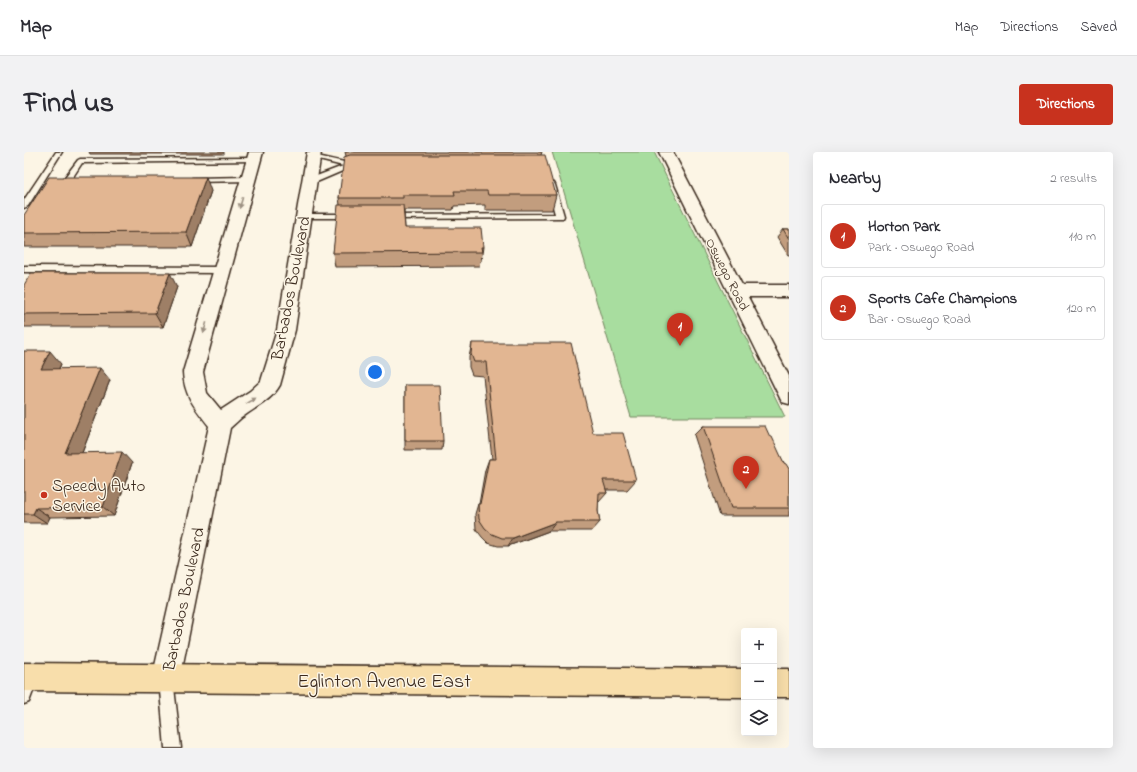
<!DOCTYPE html>
<meta charset="utf-8">
<style>
:root{--surface:#fff;--page:#f2f2f3;--text:#2b2b33;--muted:#7c7c81;--line:#e1e1e2;--accent:#c8321e}
body{margin:0;font-family:"Indie Flower",sans-serif;background:var(--page);color:var(--text)}
.controls{position:absolute;right:12px;bottom:12px;display:grid;overflow:hidden;border-radius:4px;box-shadow:0 4px 16px #0002}
.controls button{width:36px;height:36px;display:grid;place-items:center;padding:0;border:0;border-bottom:1px solid var(--line);background:var(--surface);color:var(--text);font:20px sans-serif}
.you{position:absolute;left:351px;top:220px;width:14px;height:14px;margin:-10px;border:3px solid #fff;border-radius:50%;background:#1a73e8;box-shadow:0 0 0 6px #1a73e833}
.badge{display:grid;place-items:center;width:26px;height:26px;border-radius:50%;background:var(--accent);color:#fff;font-size:13px;font-weight:700}
.pin{position:absolute;translate:-50% -33px;filter:drop-shadow(0 1px 2px #0008)}
.pin::after{content:'';position:absolute;top:21px;width:14px;height:12px;background:inherit;clip-path:polygon(0 0,100% 0,50% 100%)}
.list{margin:0;padding:0;list-style:none}
h2{display:flex;justify-content:space-between;align-items:center;height:52px;margin:0;padding:0 16px;font-size:17px}
h2 small{font-size:13px;font-weight:400;color:var(--muted)}
.list li{display:grid;grid-template-columns:26px 1fr auto;gap:12px;align-items:center;box-sizing:border-box;height:64px;margin:0 8px 8px;padding:0 8px;border:1px solid var(--line);border-radius:4px}
.list b{display:block;font-size:15px;white-space:nowrap}
.list p{margin:0;font-size:13px;white-space:nowrap;color:var(--muted)}
.list em{font-size:13px;font-style:normal;color:var(--muted)}
.icon{flex:none;width:22px;height:22px;fill:none;stroke:currentColor;stroke-width:2;stroke-linecap:round;stroke-linejoin:round}
.map{position:relative;flex:none;width:765px;height:596px;overflow:hidden;border-radius:4px}
header{display:flex;align-items:center;gap:24px;box-sizing:border-box;height:56px;padding:0 20px;background:var(--surface);border-bottom:1px solid var(--line)}
header strong{font-size:19px}
nav{display:flex;gap:22px;margin-inline-start:auto;font-size:14px}
.intro{display:flex;align-items:center;justify-content:space-between;box-sizing:border-box;height:96px;padding:0 24px}
h1{margin:0;font-size:28px}
.button{padding:10px 18px;border-radius:4px;background:var(--accent);color:#fff;font-size:14px;font-weight:700}
main{display:flex;gap:24px;padding:0 24px}
aside{flex:1;background:var(--surface);border-radius:4px;box-shadow:0 4px 16px #0002}
.map>svg:first-child{display:block}
</style>
<header>
<strong>Map</strong>
<nav><a>Map</a><a>Directions</a><a>Saved</a></nav>
</header>
<div class="intro"><h1>Find us</h1><a class="button">Directions</a></div>
<main>
<div class="map">
<svg width="765" height="596" viewBox="0 0 765 596">
<rect width="100%" height="100%" fill="#fcf5e5"/>
<filter id="ink" filterUnits="userSpaceOnUse"><feTurbulence type="fractalNoise" baseFrequency=".025" numOctaves="2"/><feDisplacementMap in="SourceGraphic" scale="8" xChannelSelector="R" yChannelSelector="G"/><feConvolveMatrix kernelMatrix="1 2 1 2 8 2 1 2 1" color-interpolation-filters="sRGB"/></filter>
<g filter="url(#ink)">
<path fill="#a8dd9f" stroke="#72845e" d="M528,0H630L761,265H607Z"/>
<g fill="none" stroke-linecap="round" stroke-linejoin="round">
<defs>
<g id="lane">
<path d="M32,0H38L4,54L0,56V48Z"/>
<path d="M289,3L329,12L330,14L288,32H282V28L319,14L287,6V4Z"/>
<path d="M229,6L233,8L231,9L58,11L45,31H39L38,29L54,8L56,7Z"/>
<path d="M224,25H227V29L168,30L164,28L168,26Z"/>
<path d="M524,31H530L531,33L540,64L539,66L367,67L363,65L367,63L531,62L523,33Z"/>
<path d="M277,62H327L331,64L327,66H277Z"/>
<path d="M0,114L197,115L201,118L197,121L0,120Z"/>
<path d="M7,519L12,521L14,526L5,550L0,552V526L2,521Z"/>
<path d="M142,520L147,522L149,527L157,596H141L135,527L137,522Z"/>
</g>
<g id="street">
<path d="M225,0H239L179,220L183,241L197,258L226,239L237,229L253,178L283,0H297L271,178L256,233C248,248 233,254 220,264C215,267 211,272 206,276L156,527L152,537L142,541L132,537L128,527L185,274C171,256 160,243 159,220Z"/>
<path d="M635,0H649L718,133H765V145H724L765,224V252L758,250L755,244Z"/>
</g>
<g id="primary">
<path d="M0,511L720,517V545L0,539Z"/>
<rect x="750" y="517" width="15" height="28"/>
</g>
</defs>
<use href="#lane" stroke="#3b2a1e" stroke-width="3"/>
<use href="#street" stroke="#3b2a1e" stroke-width="3"/>
<use href="#primary" stroke="#3b2a1e" stroke-width="3"/>
<use href="#lane" fill="#fcf5e5" fill-rule="evenodd"/>
<use href="#street" fill="#fcf5e5" fill-rule="evenodd"/>
<use href="#primary" fill="#f8deab" fill-rule="evenodd"/>
</g>
<g fill="#c29d7e" stroke="#3b2a1e">
<path d="M65,0H200V2H66Z"/>
<path d="M321,0H518L517,3L532,43L528,58H461V53L430,54L429,58H380L381,76L459,95L457,109H456L455,114L311,115L309,101L316,53L315,46L322,4Z"/>
<path d="M187,39L168,95H0V63Z"/>
<path d="M759,77H765V103H764L753,85Z"/>
<path d="M153,135L139,175H0V162Z"/>
<path d="M448,191L569,281L612,328L603,338H582L583,341L574,351V359L576,370L568,379H525L484,394H474L464,391L458,385L452,377L451,362L454,352H455L461,318L465,307H468L459,224L448,223L445,215V205Z"/>
<path d="M0,199L37,212L35,217L86,228L58,301L108,311L90,364L26,365L23,371H0Z"/>
<path d="M381,233L419,289L418,298H381Z"/>
<path d="M679,274L746,285L760,311L765,317V364H696L670,283Z"/>
</g>
<g fill="#9e7f66" stroke="#3b2a1e">
<path d="M182,25L187,39L168,95L162,80Z"/>
<path d="M146,121L153,135L139,175L131,161Z"/>
<path d="M26,199L37,212L29,229L17,217Z"/>
<path d="M76,216L86,228L54,311L41,301Z"/>
<path d="M98,300L108,311L90,364L79,355Z"/>
<path d="M12,356L26,365L23,371L9,362Z"/>
<path d="M532,370L525,379L484,394L489,386Z"/>
</g>
<g fill="#e2b692" stroke="#3b2a1e">
<path d="M326,3H521L532,43H464L463,39H430L431,43H379V46H315L320,5Z"/>
<path d="M25,25H182L162,80L0,81V63Z"/>
<path d="M314,53H379L381,76H457L459,95H457L458,100L309,101Z"/>
<path d="M759,77H765V87Z"/>
<path d="M7,121H146L131,161L0,162V133Z"/>
<path d="M448,191H547L569,281H599L612,328H579L583,341H575L574,359L576,370H532L489,386H478L468,382L461,376L455,367L454,352H456L465,307H472L462,210H450L447,202Z"/>
<path d="M0,199H26L17,217L76,216L41,301L98,300L79,355L12,356L9,362H0Z"/>
<path d="M381,233H416L419,289H381Z"/>
<path d="M679,274H741L746,285H748L760,311L762,312L765,317V356H707Z"/>
</g>
<defs><path id="oneway-solid" d="M-6-.8H1V-3.2L6.5 0L1 3.2V.8H-6Z"/></defs>
<g fill="#9c9082">
<use href="#oneway-solid" transform="translate(217 51) rotate(106)"/>
<use href="#oneway-solid" transform="translate(181 176) rotate(106)"/>
<use href="#oneway-solid" transform="translate(227 249) rotate(-32)"/>
</g>
</g>
<circle fill="#c8321e" stroke="#fcf5e5" stroke-width="1.5" cx="20" cy="343" r="4"/>
<g text-anchor="middle" stroke-width="3" stroke-linejoin="round" paint-order="stroke">
<g font-size="14" fill="#3b2a1e" stroke="#fcf5e5">
<text transform="translate(704 122) rotate(63)" y="5">Oswego Road</text>
</g>
<g font-size="17" fill="#3b2a1e" stroke="#fcf5e5">
<text transform="translate(266 136) rotate(-79)" y="6">Barbados Boulevard</text>
<text transform="translate(159 447) rotate(-78)" y="6">Barbados Boulevard</text>
</g>
<g font-size="17" fill="#3b2a1e" stroke="#fcf5e5" text-anchor="start">
<text x="28" y="339">Speedy Auto<tspan x="28" dy="20">Service</tspan></text>
</g>
<g font-size="20" fill="#3b2a1e" stroke="#fcf5e5">
<text x="360" y="535">Eglinton Avenue East</text>
</g>
</g>
</svg>
<div class="controls">
<button>+</button>
<button>−</button>
<button><svg class="icon" aria-label="layers" viewBox="0 0 24 24"><path d="M12 4l9 5-9 5-9-5zM3 14l9 5 9-5"/></svg></button>
</div>
<div class="you"></div>
<div class="pin badge" style="left:656px;top:194px">1</div>
<div class="pin badge" style="left:722px;top:337px">2</div>
</div>
<aside>
<h2>Nearby<small>2 results</small></h2>
<ul class="list">
<li><span class="badge">1</span><div><b>Horton Park</b><p>Park · Oswego Road</p></div><em>110 m</em></li>
<li><span class="badge">2</span><div><b>Sports Cafe Champions</b><p>Bar · Oswego Road</p></div><em>120 m</em></li>
</ul>
</aside>
</main>
